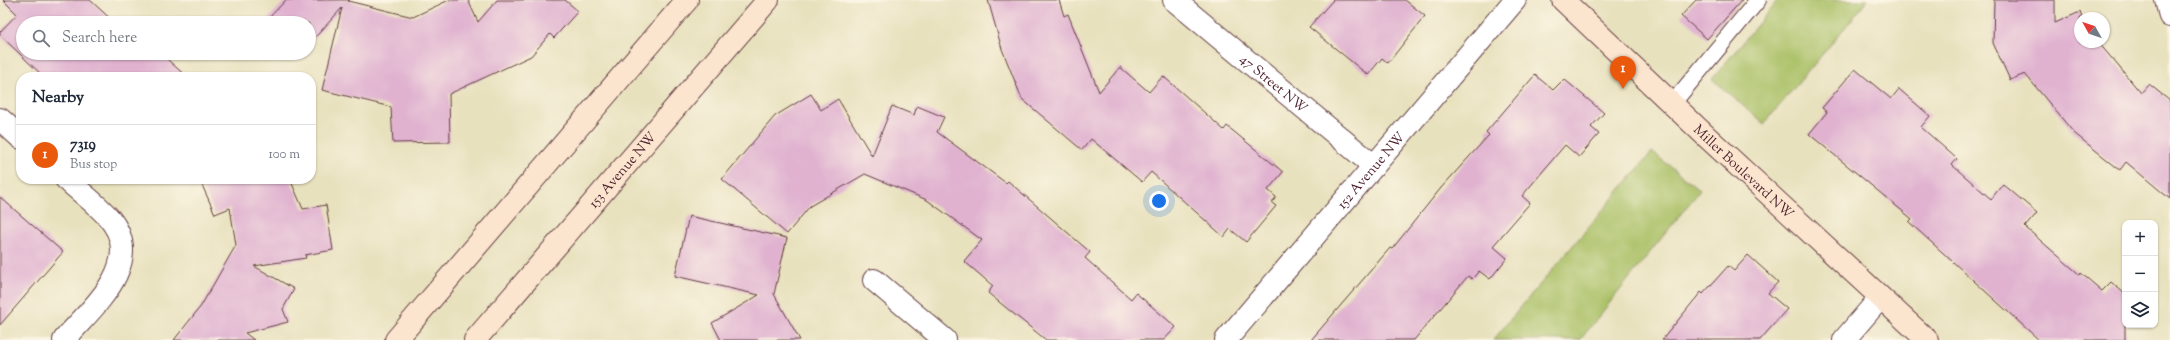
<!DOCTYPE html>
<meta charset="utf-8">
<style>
:root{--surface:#fff;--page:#f6f6f7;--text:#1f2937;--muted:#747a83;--line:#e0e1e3;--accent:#ea580c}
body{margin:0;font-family:"Sorts Mill Goudy",serif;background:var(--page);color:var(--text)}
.controls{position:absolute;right:12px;bottom:12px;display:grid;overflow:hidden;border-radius:8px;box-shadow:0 1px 3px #0004}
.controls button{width:36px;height:36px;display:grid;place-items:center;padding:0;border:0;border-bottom:1px solid var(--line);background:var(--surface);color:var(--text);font:20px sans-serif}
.compass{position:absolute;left:2074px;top:12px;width:36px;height:36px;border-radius:50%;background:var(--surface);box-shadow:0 1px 3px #0004;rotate:310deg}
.you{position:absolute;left:1159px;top:201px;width:14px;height:14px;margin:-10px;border:3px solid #fff;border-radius:50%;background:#1a73e8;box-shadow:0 0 0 6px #1a73e833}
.badge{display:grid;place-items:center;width:26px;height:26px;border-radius:50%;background:var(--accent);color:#fff;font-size:13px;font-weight:700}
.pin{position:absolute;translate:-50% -33px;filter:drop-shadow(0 1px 2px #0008)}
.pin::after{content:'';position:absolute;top:21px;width:14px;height:12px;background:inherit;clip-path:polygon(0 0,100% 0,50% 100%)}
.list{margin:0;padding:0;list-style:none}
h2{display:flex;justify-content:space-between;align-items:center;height:52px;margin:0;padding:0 16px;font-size:17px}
h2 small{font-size:13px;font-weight:400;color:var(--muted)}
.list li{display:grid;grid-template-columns:26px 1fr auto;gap:12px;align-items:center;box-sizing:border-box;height:60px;padding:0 16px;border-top:1px solid var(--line)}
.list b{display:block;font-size:15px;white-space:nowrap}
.list p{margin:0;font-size:13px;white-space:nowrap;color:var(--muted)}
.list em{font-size:13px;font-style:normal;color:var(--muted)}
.icon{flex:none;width:22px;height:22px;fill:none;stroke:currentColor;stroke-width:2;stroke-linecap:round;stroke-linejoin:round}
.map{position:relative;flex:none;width:2170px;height:340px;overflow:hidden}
.search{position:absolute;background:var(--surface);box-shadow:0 1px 3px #0004;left:16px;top:16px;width:300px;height:44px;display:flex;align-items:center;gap:10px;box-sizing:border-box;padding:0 14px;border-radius:22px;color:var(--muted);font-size:15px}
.panel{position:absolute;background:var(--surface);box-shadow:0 1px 3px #0004;left:16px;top:72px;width:300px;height:112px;border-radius:16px}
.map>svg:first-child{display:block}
</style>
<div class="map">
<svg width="2170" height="340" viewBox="0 0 2170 340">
<rect width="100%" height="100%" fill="#fcf5e5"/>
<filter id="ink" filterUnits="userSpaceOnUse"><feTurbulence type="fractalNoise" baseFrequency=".025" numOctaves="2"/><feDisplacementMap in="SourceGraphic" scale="8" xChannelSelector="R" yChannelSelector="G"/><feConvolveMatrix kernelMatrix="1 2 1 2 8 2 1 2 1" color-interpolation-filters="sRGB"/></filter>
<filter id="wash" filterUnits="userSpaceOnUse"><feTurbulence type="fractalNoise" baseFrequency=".012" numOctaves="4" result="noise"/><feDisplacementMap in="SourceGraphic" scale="16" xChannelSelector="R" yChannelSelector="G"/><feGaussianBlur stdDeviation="0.9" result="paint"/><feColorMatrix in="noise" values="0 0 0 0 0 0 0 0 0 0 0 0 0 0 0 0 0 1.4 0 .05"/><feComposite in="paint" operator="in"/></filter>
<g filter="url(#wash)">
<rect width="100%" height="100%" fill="#e8e1be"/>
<g fill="#a8bf64" stroke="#796f48">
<path d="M1778,0H1868L1764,124L1712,79Z"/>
<path d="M1652,152L1700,190L1580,340H1493Z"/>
</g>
<g id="blocks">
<g fill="#e0b2d0">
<path d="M3,0H90L115,23H23V53H160L187,77H44L0,35V32L17,14Z"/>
<path d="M286,0H350L348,1L413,17L449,0H468L478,22L497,0H565L578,11L554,38L550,34L531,56L449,94L450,142L393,143L391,107L322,90L342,8L309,44V23H264Z"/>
<path d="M988,0H1059L1064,16L1068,14L1099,92L1120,67L1149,92L1163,76L1224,130L1227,126L1283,172L1268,190L1276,197L1272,203L1276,206L1246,242L1230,229L1224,237L1151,172L1142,182L1091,139L1082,150L1022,99L1002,49Z"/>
<path d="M1333,0H1405L1425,16L1388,63L1382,58L1368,75L1309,27Z"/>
<path d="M1696,0H1742L1707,39L1681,16Z"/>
<path d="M1994,0H2055V23L2080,12L2082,18H2080V42H2098L2141,93L2149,84L2170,101V199L2126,162L2120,170L2074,133L2025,74L2010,80L1993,43Z"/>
<path d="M1855,69L1891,99L1899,89L1930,116L1921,127L1957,159L1952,165L1991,199L2003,184L2037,213L2025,227L2080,275L2081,273L2102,291L2111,282L2125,294V340H2039L1909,222L1912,219L1809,134L1827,112L1822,108Z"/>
<path d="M1535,75L1553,90L1564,79L1604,113L1591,127L1599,134L1579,157L1565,145L1522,196L1530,203L1493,246L1507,258L1490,279L1479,271L1472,279L1468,276L1414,340H1311L1390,248L1392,249L1441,188L1489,135L1486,132Z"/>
<path d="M811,94L821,110L838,99L872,156L892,106L914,115L917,106L944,117L937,132L1006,183L1008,181L1090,252L1085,258L1131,299L1136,293L1176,327L1164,340H1046L988,293L993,286L964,261L982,240L927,200L865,174L810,206L787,234L722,179L775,116Z"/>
<path d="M215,179H290L303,209L326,205L333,250L305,255L306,258L254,266L294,289L283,309L288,322L245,333L254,340H174L201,306L236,245L230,208L215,214L202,185Z"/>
<path d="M0,197L63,252L0,325Z"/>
<path d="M689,216L787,238L774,294L800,340H721L712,323L759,295L675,276Z"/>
<path d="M1748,255L1778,282L1768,293L1787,309L1760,340H1662L1701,292L1703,294L1728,266L1734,271Z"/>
</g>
</g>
</g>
<g filter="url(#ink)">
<use href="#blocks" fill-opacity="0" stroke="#623c41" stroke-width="1"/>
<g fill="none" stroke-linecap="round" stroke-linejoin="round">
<defs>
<path id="lane" d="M1672,104L1758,0"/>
<g id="street">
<path id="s1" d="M1174,0L1374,166"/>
<path d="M2166,0L2170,16"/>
<path d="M0,119L21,138"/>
<path d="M874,280L945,340"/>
<path d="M64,340C92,307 147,263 109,218C97,204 80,192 66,179"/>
<path id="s2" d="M1226,340L1515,0"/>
<path d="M1844,340L1880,298"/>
</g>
<g id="secondary">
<path id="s3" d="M1563,0L1708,138L1927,340"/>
<path d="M396,340L687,0"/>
<path id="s4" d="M475,340L768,0"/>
</g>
</defs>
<use href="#lane" stroke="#623c41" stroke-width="18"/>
<use href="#street" stroke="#623c41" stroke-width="24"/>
<use href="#secondary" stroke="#623c41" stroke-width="24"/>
<use href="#lane" stroke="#fff" stroke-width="16"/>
<use href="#street" stroke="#fff" stroke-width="22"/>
<use href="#secondary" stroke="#fce5cf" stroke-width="22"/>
</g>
</g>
<g text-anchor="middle" stroke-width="4" stroke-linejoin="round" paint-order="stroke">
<g font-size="14" fill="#4a1f2b" stroke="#fcf5e5">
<text dy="5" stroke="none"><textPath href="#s1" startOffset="130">47 Street NW</textPath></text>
<text dy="5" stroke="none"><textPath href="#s4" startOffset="225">153 Avenue NW</textPath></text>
<text dy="5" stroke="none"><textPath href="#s2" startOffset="223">152 Avenue NW</textPath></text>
<text dy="5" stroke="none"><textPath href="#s3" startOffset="249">Miller Boulevard NW</textPath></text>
</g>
</g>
</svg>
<div class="controls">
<button>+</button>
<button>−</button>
<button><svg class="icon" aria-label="layers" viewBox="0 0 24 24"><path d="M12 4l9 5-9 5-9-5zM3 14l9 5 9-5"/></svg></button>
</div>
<svg class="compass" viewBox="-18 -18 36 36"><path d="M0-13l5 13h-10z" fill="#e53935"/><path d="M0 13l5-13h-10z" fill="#747a83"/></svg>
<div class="you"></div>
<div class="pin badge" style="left:1623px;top:89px">1</div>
<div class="search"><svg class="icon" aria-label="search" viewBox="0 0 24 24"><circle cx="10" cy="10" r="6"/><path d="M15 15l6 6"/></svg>Search here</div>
<section class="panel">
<h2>Nearby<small></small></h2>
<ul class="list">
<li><span class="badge">1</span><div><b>7319</b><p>Bus stop</p></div><em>100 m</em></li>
</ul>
</section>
</div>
